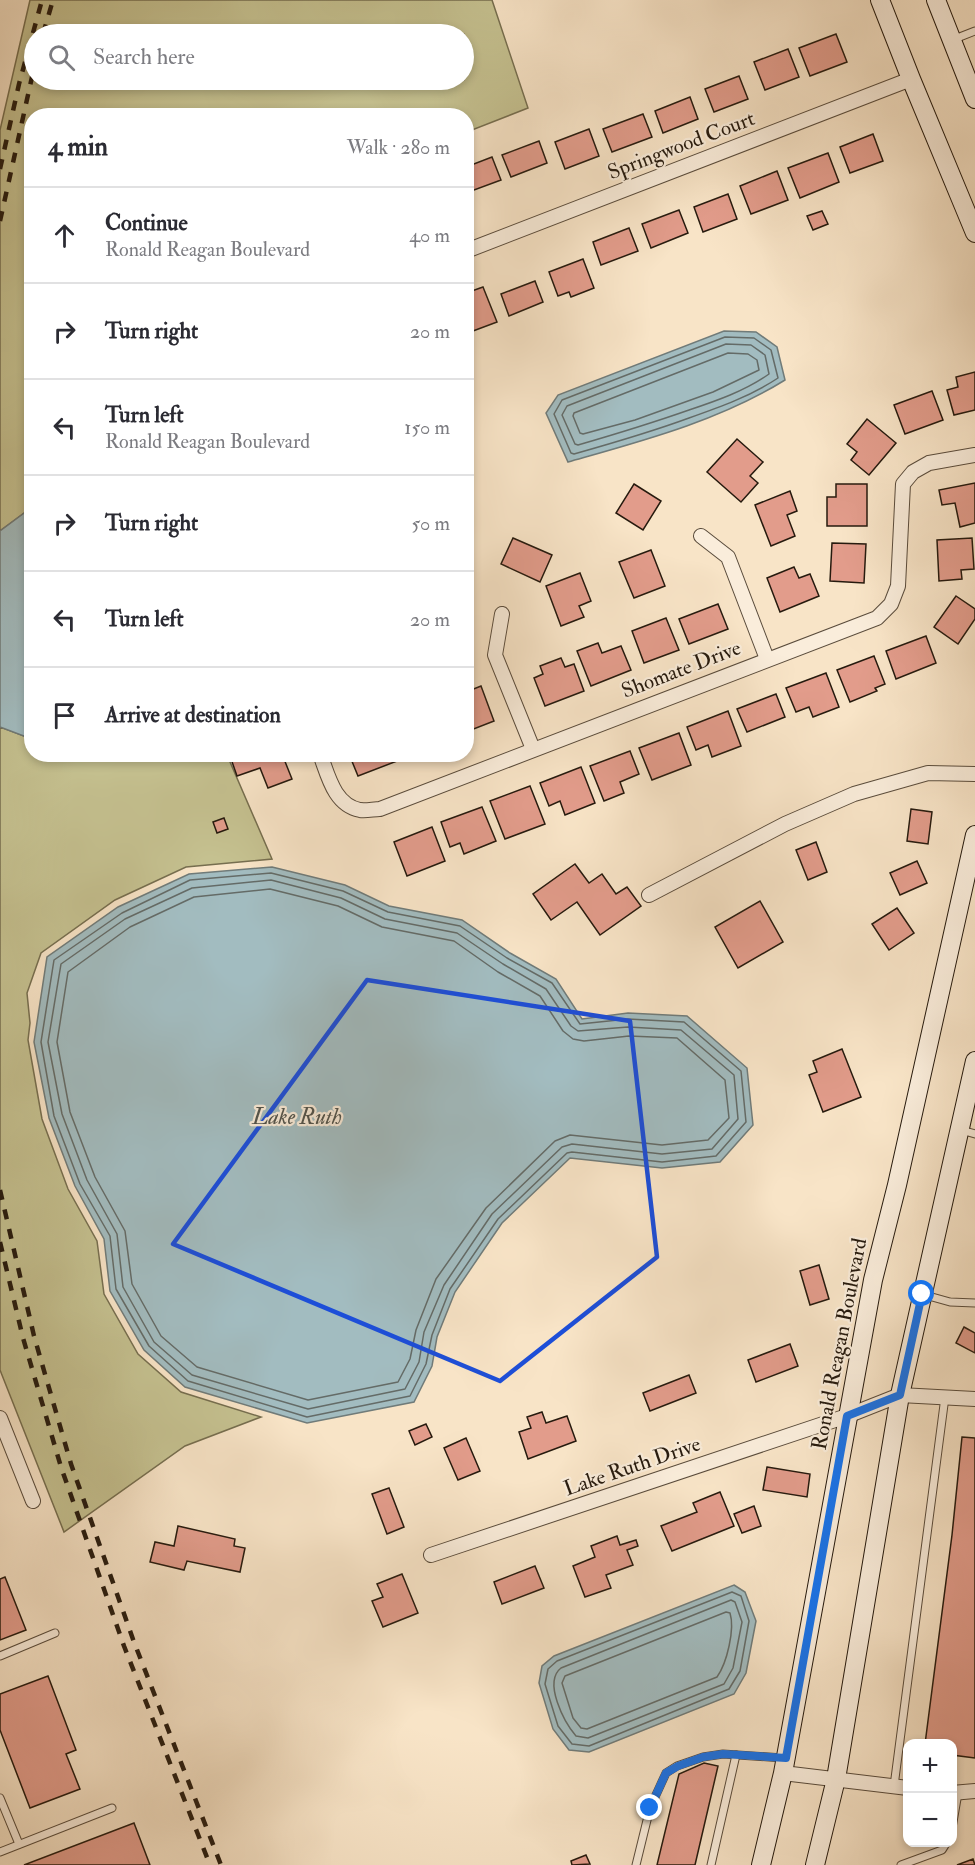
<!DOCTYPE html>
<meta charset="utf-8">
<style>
:root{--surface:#fff;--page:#f2f2f3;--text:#2b2b33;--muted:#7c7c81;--line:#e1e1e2}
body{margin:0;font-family:"IM FELL Double Pica",serif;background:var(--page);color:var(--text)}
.controls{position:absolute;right:18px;bottom:18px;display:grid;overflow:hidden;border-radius:12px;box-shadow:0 3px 9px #0003}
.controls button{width:54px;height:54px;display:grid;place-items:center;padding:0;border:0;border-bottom:2px solid var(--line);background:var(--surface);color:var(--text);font:30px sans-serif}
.stop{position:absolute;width:18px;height:18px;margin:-14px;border:4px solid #1a73e8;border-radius:50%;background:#fff}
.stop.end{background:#1a73e8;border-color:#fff;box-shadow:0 2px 6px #0008}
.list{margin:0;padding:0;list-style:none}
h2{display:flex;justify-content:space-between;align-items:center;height:78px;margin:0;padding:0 24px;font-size:26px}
h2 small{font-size:20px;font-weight:400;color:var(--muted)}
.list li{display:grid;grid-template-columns:39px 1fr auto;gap:18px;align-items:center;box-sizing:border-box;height:96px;padding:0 24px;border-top:2px solid var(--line)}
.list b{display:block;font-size:22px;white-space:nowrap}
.list p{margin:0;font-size:20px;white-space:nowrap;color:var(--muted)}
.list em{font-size:20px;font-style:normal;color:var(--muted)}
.icon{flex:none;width:33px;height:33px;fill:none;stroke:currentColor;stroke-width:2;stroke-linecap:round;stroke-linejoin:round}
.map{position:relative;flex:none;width:975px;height:1865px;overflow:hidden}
.search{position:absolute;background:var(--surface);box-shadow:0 3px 9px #0003;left:24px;top:24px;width:450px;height:66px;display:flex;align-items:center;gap:15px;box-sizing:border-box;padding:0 21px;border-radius:33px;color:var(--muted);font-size:22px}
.panel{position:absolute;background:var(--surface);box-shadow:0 3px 9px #0003;left:24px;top:108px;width:450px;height:654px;border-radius:24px}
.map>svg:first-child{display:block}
</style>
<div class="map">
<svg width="975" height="1865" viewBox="0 0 975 1865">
<rect width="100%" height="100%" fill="#f8e4c7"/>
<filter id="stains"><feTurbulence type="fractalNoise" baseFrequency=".00333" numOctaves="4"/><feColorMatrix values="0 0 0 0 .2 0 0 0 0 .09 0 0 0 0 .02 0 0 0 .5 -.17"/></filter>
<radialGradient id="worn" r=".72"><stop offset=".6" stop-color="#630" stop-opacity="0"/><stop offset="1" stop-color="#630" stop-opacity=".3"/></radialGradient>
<g fill="#c5c190" stroke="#766e4f" stroke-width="1.5" fill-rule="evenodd">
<path d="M30,0H492L528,108L467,132L466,116H32L31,508L0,531V130ZM34,34H464V80H34Z"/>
<path d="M0,727L29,738L31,736L32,754L227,755L272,859L186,867L115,900L41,953L27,993L30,1023L28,1040L42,1119L68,1189L97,1241L104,1294L138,1354L181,1392L261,1417L185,1446L64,1532L0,1370Z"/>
</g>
<g fill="#a2bcc0" stroke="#707b79" stroke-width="1.5">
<path d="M724,331L756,332L777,347L785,380C719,421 642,441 568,462L546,413L558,395Z"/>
<path d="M31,508L32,736L29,738L0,727V531Z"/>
<path d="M272,867L345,885L389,906L462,920L510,953L556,979L582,1019L628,1013L687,1016L747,1068L753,1125L720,1162L662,1168L570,1158L502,1223L455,1292L437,1337L432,1366L414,1402L307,1423L185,1387L144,1350L110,1291L104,1239L75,1186L49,1118L34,1042L47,957L118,907L189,874Z"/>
<path d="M734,1585L745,1592L756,1621L746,1673L734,1694L589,1752L569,1750L553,1729L539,1683L542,1666L554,1656Z"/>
</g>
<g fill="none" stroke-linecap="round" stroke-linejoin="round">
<g stroke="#646b67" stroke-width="1.5">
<path d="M725,337L754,338L771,350L778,378C751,396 720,407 689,418C651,432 613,443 574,454L571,453L554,414L562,400Z"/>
<path d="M726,344L751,345L765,355L769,374C745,391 716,401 689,410C652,423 616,434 578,445L575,444L562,415L567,406Z"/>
<path d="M728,353L748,354L757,360L759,370L713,392L635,420L583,434L580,433L573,416L574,413Z"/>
<path d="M271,873L343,891L388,912L460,926L507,958L552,983L580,1024L628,1019L684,1022L741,1071L746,1122L716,1156L662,1162L572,1152L567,1153L498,1219L450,1289L432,1335L426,1364L410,1396L307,1417L188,1381L149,1346L116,1289L110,1236L80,1184L54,1116L41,1042L54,960L122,913L190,880Z"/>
<path d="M271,880L341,898L385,919L457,933L503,964L546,989L571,1026L578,1031L628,1027L681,1030L734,1075L738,1119L712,1149L662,1154L572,1144L562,1147L492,1214L444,1285L424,1332L419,1362L405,1389L308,1409L192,1375L154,1342L123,1287L117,1234L87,1180L62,1114L48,1042L61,964L125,919L192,888Z"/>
<path d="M270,889L338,906L382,927L454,941L498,972L540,996L563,1031L573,1039L584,1041L629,1036L677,1038L725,1080L729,1118L708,1140L662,1145L570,1135L555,1141L486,1208L436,1279L416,1330L410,1359L398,1382L308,1400L197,1367L161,1336L132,1284L125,1231L95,1177L70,1112L57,1042L68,972L130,927L194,897Z"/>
<path d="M732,1592L741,1596L749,1621L740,1671L729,1689L589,1746L572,1744L558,1726L545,1684L548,1669L557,1661Z"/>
<path d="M731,1600L735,1602L742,1622L733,1668L724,1684L588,1738L576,1736C564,1722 543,1682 561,1668Z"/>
<path d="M726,1612L730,1613C735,1629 727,1663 717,1677L587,1729L581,1728L573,1718L562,1683L565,1676Z"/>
</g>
</g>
<g fill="#e29c8b" stroke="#261a0e" stroke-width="1.5">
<path d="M836,34L847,62L810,76L799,48Z"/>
<path d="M788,49L799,77L765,90L754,62Z"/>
<path d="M739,76L748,99L714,112L705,89Z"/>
<path d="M690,97L698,119L663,133L655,111Z"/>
<path d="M643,114L652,137L612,152L603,129Z"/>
<path d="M589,129L599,156L565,169L555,142Z"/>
<path d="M873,134L883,161L850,173L840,147Z"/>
<path d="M539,141L547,163L511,177L502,155Z"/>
<path d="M828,153L839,182L800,198L788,168Z"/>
<path d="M492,157L501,180L466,193V167Z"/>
<path d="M777,171L788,200L751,214L740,186Z"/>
<path d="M728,194L737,219L703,232L694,207Z"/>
<path d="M679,210L688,233L651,248L642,224Z"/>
<path d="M822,211L828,224L813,230L807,216Z"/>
<path d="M629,228L638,251L601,265L593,242Z"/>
<path d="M583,259L594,288L571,297L569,292L558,296L549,272Z"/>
<path d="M535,281L543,302L509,316L501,294Z"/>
<path d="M483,287L497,322L473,331L469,319L466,320V293Z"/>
<path d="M975,372V410L954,415L947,390L958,387L956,377Z"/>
<path d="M932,391L943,420L905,434L894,405Z"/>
<path d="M867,419L896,443L869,475L851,460L857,452L847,444Z"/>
<path d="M737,439L763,462L750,476L758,483L741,502L707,472Z"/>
<path d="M975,483V523L960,527L955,503L942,505L939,490Z"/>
<path d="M634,484L661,501L643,530L616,513Z"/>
<path d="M836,484H867V526H827V497H836Z"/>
<path d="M790,491L797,511L787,515L795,536L771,546L755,505Z"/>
<path d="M513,538L552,555L540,582L501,564Z"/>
<path d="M972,538L974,569L961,570L962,579L939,581L937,540Z"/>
<path d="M832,543L866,544L864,583L830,581Z"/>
<path d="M651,550L665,586L634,598L619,562Z"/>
<path d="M794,567L799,578L810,574L819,596L780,612L767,578Z"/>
<path d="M580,573L591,601L579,606L584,617L561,626L546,586Z"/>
<path d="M956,596L975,609V619L958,644L934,627Z"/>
<path d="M718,604L728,629L689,644L679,619Z"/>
<path d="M666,618L679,650L644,663L632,631Z"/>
<path d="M926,636L936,663L896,679L886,651Z"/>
<path d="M598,643L602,653L621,646L631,670L591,686L577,651Z"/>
<path d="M874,656L885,684L875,688L877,691L850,702L837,670Z"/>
<path d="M561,658L565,667L574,664L584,691L545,706L534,678L543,674L540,666Z"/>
<path d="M826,673L839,707L813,717L809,707L796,712L786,688Z"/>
<path d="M481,686L494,721L466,732V692Z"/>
<path d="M776,694L785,717L747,732L737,709Z"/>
<path d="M728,711L741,746L712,757L708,745L696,750L687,727Z"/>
<path d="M679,733L691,765L652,780L639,748Z"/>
<path d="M630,751L639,774L620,782L624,793L604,801L590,766Z"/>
<path d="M234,754H282L292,779L268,788L260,768L237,776L230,756Z"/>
<path d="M349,754H394L397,761L358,776Z"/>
<path d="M581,767L595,803L565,815L560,801L549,806L540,783Z"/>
<path d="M530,786L545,824L505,839L490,801Z"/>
<path d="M482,807L496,841L464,854L460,843L450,847L441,822Z"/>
<path d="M911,809L932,812L928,844L907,841Z"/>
<path d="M224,818L228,829L217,833L213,822Z"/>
<path d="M432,827L445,861L407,876L394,842Z"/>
<path d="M816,842L827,872L808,880L796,850Z"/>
<path d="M917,861L927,883L900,895L890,873Z"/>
<path d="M575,864L589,883L602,874L616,894L627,887L641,906L600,935L577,902L551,920L533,894Z"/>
<path d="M760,901L783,942L738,968L715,927Z"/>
<path d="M897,908L914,933L889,950L872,924Z"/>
<path d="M842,1049L861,1097L823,1112L809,1075L817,1072L813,1061Z"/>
<path d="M819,1265L829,1299L810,1305L800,1271Z"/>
<path d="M964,1327L975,1333V1353L956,1343Z"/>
<path d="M790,1344L798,1366L756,1382L748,1360Z"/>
<path d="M689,1375L696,1393L650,1411L643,1393Z"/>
<path d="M542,1412L546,1423L567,1416L576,1441L528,1459L519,1432L531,1428L527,1417Z"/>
<path d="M426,1424L432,1437L415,1445L409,1431Z"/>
<path d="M962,1437L975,1438V1758L952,1755V1744H925L952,1535Z"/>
<path d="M466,1438L480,1471L458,1480L444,1448Z"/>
<path d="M767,1467L810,1474L807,1497L763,1490Z"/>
<path d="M389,1488L404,1527L387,1534L372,1494Z"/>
<path d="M720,1492L734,1526L672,1551L661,1526L697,1512L693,1503Z"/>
<path d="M754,1506L761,1526L742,1533L734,1514Z"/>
<path d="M178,1526L235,1539L234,1546L245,1548L240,1572L187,1561L184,1570L150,1562L155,1542L174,1546Z"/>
<path d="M617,1536L620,1545L636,1540L638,1546L627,1550L633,1565L606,1575L611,1588L585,1597L573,1566L595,1557L591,1546Z"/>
<path d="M535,1566L544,1588L502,1604L494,1582Z"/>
<path d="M402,1574L418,1613L383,1627L372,1601L383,1597L377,1584Z"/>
<path d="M5,1577L26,1630L0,1640V1579Z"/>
<path d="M48,1676L76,1750L66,1754L80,1789L30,1808L0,1730V1694Z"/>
<path d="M704,1763L718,1766L695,1865H657L679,1774Z"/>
<path d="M134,1823L150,1865H24Z"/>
<path d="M586,1855L590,1864L572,1865L571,1861Z"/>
<path d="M973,1859L975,1865H957Z"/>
</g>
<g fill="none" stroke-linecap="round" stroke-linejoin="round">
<defs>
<g id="service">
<path d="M952,40L975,31"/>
<path d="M961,1130L975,1134"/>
<path d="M925,1295L950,1302L975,1303"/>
<path d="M0,1656L55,1633"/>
<path d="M894,1786L945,1397"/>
<path d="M0,1798L19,1844"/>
<path d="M952,1828L958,1793"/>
<path d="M0,1852L112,1808"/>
<path d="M636,1865L650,1808L666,1773L677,1766L703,1757L723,1754L783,1758"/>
<path d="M711,1865L736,1755"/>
<path d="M901,1865L942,1850L947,1842"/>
</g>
<g id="minor">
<path d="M466,251L911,79"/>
<path d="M701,536L728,557L767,659"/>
<path d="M502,614L495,655L533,749"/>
<path d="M320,754C328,775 334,805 360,810C366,811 374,809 380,809L877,618L891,604L898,586L903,484L913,472L929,463L975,455"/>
<path d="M649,895L785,824L854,794L928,773L975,774"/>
<path d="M0,1418L33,1501"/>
<path d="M431,1555L847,1416L900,1395L975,1399"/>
<path d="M783,1773L908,1788"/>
<path d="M952,1793L975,1791"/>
</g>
<g id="secondary">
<path d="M880,0L911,79L975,233"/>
<path d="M936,0L975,99"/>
<path d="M761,1865L783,1773L873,1280L897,1185L975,835"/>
<path d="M815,1865L836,1779L900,1395L975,1061"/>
</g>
</defs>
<use href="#service" stroke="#5a4c3c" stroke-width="9"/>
<use href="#minor" stroke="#5a4c3c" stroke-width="16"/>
<use href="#secondary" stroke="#261a0e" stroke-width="20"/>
<use href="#service" stroke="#faeddb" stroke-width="7"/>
<use href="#minor" stroke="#faeddb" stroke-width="14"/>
<use href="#secondary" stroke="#faeddb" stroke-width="18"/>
<g stroke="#261a0e" stroke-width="4.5" stroke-dasharray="10 10" stroke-linecap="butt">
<path d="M43,34L53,0"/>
<path d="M0,169L19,84L42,0"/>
<path d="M0,221L34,68"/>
<path d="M0,1190L34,1336L71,1464L134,1642L221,1865"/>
<path d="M0,1242L23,1338L61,1467L124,1646L210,1865"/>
</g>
</g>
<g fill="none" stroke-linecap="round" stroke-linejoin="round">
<path stroke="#1a73e8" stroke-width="8" d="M650,1808L666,1773L678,1766L703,1757L723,1754L786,1758L847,1416L900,1395L922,1294"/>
</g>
<path fill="none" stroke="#1d4ed8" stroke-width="4.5" stroke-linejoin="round" d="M367,980L630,1021L657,1257L500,1381L173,1244Z"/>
<g text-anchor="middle" stroke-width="4.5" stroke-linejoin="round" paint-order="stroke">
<g font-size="21" fill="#261a0e" stroke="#faeddb">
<text transform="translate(681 145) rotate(-21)" y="7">Springwood Court</text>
<text transform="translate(681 669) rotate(-21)" y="7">Shomate Drive</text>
<text transform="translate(839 1344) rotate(-79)" y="7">Ronald Reagan Boulevard</text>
<text transform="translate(632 1466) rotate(-19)" y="7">Lake Ruth Drive</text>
</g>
<g font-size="22" font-style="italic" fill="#51534c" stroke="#faeddb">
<text x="297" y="1124">Lake Ruth</text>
</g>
</g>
<rect width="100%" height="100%" filter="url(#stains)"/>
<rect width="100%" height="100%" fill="url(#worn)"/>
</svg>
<div class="controls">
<button>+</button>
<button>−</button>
</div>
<div class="stop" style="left:922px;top:1294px"></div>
<div class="stop end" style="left:650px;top:1808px"></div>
<div class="search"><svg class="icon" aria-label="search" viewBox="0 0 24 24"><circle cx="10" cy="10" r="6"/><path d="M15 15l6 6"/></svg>Search here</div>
<section class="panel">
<h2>4 min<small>Walk · 280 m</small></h2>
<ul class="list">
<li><svg class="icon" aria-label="ahead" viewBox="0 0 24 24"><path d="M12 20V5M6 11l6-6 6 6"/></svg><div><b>Continue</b><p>Ronald Reagan Boulevard</p></div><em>40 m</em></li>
<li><svg class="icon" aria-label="right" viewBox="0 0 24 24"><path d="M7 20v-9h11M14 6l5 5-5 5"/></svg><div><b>Turn right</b></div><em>20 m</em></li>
<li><svg class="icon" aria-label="left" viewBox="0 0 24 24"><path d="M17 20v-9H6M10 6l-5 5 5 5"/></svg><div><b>Turn left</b><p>Ronald Reagan Boulevard</p></div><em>150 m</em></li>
<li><svg class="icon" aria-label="right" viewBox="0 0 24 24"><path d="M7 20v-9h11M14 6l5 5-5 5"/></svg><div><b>Turn right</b></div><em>50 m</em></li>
<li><svg class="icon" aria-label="left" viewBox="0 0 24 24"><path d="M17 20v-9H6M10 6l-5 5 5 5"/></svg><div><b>Turn left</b></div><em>20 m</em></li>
<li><svg class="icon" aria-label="arrive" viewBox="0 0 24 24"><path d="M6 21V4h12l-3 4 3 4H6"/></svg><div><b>Arrive at destination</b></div></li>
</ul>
</section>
</div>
